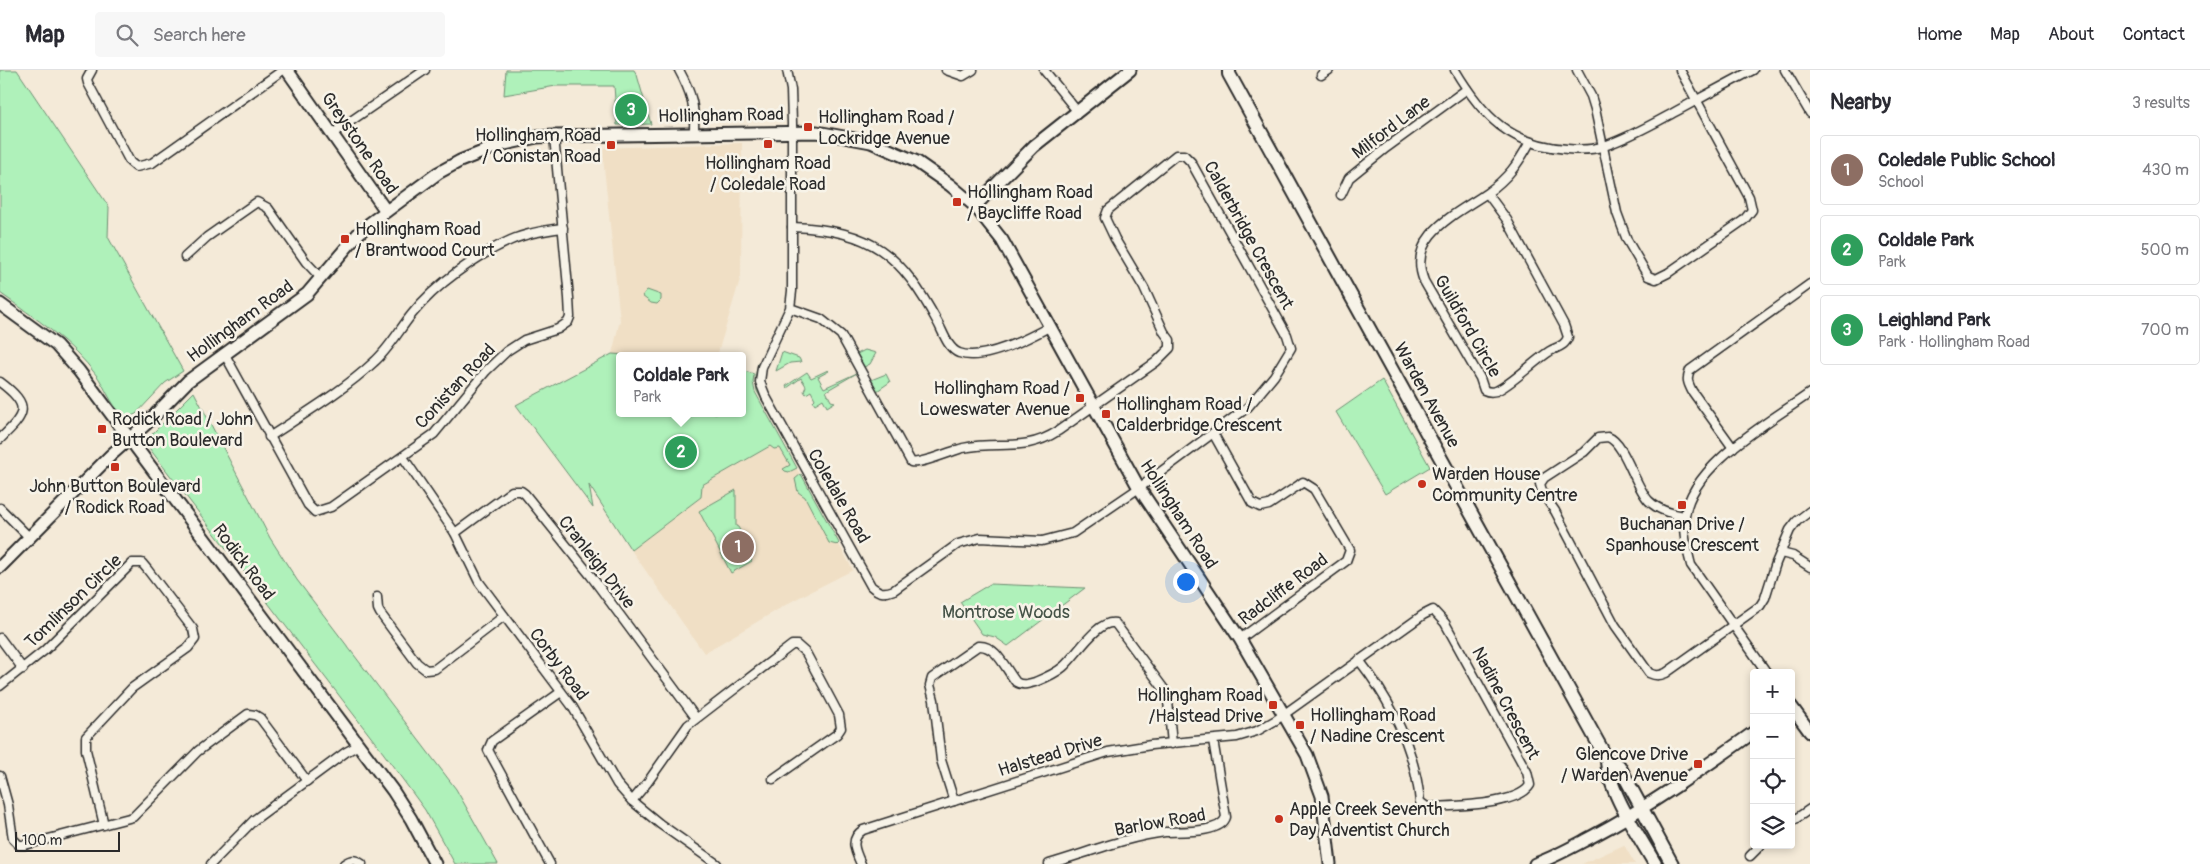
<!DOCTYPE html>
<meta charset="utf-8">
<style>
:root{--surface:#fff;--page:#f7f7f7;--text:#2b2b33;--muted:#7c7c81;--line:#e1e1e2;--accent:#c8321e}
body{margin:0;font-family:Pangolin,sans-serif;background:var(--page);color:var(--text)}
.controls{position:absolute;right:15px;bottom:15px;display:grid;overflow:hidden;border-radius:5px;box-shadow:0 2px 8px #0003}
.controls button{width:45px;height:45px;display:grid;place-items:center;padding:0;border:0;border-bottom:1px solid var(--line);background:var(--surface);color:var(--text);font:25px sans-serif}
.scale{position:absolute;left:15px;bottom:12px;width:105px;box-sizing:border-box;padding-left:5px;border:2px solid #2b2b2b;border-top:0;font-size:14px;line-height:18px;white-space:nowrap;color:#2b2b2b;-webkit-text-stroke:4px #f7f3e8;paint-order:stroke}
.you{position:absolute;left:1185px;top:511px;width:18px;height:18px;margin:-12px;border:4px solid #fff;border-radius:50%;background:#1a73e8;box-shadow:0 0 0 8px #1a73e833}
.badge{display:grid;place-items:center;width:32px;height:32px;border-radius:50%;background:var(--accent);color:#fff;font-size:16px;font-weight:700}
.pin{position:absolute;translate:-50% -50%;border:2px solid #fff;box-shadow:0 1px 5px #0006}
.popup{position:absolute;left:616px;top:282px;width:130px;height:65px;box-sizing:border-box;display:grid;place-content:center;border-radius:5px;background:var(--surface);filter:drop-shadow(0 1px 4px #0005);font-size:16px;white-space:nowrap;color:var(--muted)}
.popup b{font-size:19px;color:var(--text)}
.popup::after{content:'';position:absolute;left:50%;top:100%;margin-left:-10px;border:10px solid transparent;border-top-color:var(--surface)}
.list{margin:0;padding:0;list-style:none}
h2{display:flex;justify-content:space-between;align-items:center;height:65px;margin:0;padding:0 20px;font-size:21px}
h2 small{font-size:16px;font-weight:400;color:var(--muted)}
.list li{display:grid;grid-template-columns:32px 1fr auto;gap:15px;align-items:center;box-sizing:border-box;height:70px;margin:0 10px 10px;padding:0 10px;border:1px solid var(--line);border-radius:5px}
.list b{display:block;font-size:19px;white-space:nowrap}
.list p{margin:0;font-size:16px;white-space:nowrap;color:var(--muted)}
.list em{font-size:16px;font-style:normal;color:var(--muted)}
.icon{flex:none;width:28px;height:28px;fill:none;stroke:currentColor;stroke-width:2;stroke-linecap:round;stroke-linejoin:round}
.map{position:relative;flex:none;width:1810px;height:794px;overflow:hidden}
header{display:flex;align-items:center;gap:30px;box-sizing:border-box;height:70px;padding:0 25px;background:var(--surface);border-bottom:1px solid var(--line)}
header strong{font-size:24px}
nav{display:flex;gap:28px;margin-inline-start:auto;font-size:18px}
.search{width:350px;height:45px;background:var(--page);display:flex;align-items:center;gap:12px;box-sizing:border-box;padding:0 18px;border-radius:5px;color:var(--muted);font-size:19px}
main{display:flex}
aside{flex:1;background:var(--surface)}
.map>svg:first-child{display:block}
</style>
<header>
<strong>Map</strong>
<div class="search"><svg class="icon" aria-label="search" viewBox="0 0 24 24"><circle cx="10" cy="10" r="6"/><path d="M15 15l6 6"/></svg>Search here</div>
<nav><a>Home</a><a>Map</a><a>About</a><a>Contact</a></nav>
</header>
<main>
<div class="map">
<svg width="1810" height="794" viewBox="0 0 1810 794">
<rect width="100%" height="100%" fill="#f4ead8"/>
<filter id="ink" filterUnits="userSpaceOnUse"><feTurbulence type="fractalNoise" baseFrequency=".02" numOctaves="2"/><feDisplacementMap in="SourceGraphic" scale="10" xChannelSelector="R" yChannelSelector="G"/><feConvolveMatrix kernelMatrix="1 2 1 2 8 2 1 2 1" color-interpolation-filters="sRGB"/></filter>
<g filter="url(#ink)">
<g fill="#f0dfc5">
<path d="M742,73L741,206L717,286H641L612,284L620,250L602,78Z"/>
<path d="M781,370L853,500L794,530L704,583L631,480L701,427L702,415Z"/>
<path d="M1624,775L1635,794H1582Z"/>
</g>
<g fill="#aff1ba" stroke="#6d8e72">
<path d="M0,0H17L109,137L108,167L183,301L165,313L136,344L129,347C114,344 106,318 97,306C71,271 35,248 0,223Z"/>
<path d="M506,0H634L637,5L651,54L617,55L614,16H556L504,25Z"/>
<path d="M647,220L661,225V230L657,234L651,233L642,226Z"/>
<path d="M865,280L876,283L870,294L864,297L857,284Z"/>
<path d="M782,282L799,288L801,292L790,293L776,301Z"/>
<path d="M612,284L641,286H620V343H742V300L754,304L753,312L755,322L797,398L789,402L785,401L783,399L790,395L780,378L774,379L770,376L702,415L701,427L631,480L589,415L593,438L516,335Z"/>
<path d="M758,293L761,294L758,307L799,392L798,395L757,321L755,308Z"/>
<path d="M828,300L829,301L818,307L824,318L857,303L826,321L831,331L835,332L827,337L823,329L815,334L813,331L815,329L811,321L806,324L804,321L806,316L801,308L787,318L786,316L807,302L811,308Z"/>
<path d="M886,304L890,312L877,321L871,310Z"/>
<path d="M1382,310L1430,397L1385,424L1336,342Z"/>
<path d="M194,322L270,468L297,510L456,719L498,794H455L425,740L384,684L146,374L148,368Z"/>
<path d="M801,404L839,473L837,475L829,473L805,427L798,422L795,409Z"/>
<path d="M736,420V456L738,457L753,484L749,486L752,491L731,503L699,441Z"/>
<path d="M990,514L1085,518L1008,576L995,567L982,564L960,532Z"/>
</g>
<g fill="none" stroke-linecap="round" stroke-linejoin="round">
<defs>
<g id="street">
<path d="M92,0L87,9L88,13L130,92L136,97L152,93L283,0"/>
<path d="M679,0C692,24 695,36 694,63"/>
<path d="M787,0L791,20L792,53V221L790,238L762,297L760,312L766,327L871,516C879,523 884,524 894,520L958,474L980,468L1042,471L1073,463L1139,418L1248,337L1274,306L1291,278L1287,265L1191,92L1184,85H1176L1108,140L1105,148L1115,169L1144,218L1164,262L1170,270V278L1156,292L1058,361C1024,383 999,370 963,378C952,381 919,395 911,392L841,265L821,249L790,238"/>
<path d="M946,0L963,6L973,0"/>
<path d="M1044,0L1077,41"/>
<path d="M1455,0C1483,47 1510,75 1567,79C1578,80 1593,80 1604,76C1628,68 1651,55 1673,43C1699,29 1726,14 1753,0"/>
<path d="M1577,0L1591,26L1595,39L1617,143L1627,170L1648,206L1656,209L1668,203L1744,150L1752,140L1749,127L1680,0"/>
<path d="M1785,0L1810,43"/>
<path d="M1321,5L1329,0"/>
<path d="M332,64L425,0"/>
<path d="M1487,123C1455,145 1406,166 1424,211L1480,308L1484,320C1488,322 1492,322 1496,321C1511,315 1534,291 1550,281C1557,277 1565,276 1568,267L1564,255L1507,150L1487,123C1508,108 1518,94 1530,72"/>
<path d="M1341,125L1349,108L1386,78L1467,19"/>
<path d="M792,157C872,160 901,184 938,253C943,262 948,279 959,283C982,292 1029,268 1049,257"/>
<path d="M185,187L207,167L257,132L268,138L306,192L321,208"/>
<path d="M224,283L308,435L315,442L331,437L434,364L486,301L507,281L524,270L558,259L568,252L570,247L569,228L554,66"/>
<path d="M0,312C32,336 26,344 0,369"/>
<path d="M1213,363L1252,433L1260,437L1269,435L1299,415L1303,412L1314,419L1350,480L1346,491L1240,569"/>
<path d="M269,367C304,344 344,320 374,292C389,279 399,260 412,244C435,215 477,185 511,170C527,163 546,160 563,158"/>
<path d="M1733,378L1692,321C1688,313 1686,309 1690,300L1810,214"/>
<path d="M403,387L455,463L479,512L572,636L617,714L632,731L660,754L717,794"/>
<path d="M0,438L30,468"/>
<path d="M1684,446C1672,444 1658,440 1649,431C1635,417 1625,373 1608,367L1598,368L1584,382L1544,408L1540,414L1543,424L1555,441L1615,555L1649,603C1656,606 1659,606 1666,603L1760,536L1765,528L1776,493L1790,460L1797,451L1810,441"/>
<path d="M455,463L512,421H521L525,424L591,506L696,648"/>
<path d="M1781,483L1793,486L1810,497"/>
<path d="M377,527L378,539L380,543L417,593L426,600L435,599L504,546"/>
<path d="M0,568L23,599"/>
<path d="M1767,603L1691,495C1687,479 1682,462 1685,446C1692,394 1770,352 1810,323"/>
<path d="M0,616L45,580L132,493H142L147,499L193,559L195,569L188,578L132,618L86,667V680L104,755"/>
<path d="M0,706L8,735L13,769L19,775H25L133,747L198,681L248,644L255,645L260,648L307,711"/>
<path d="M632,731L647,713L688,655L792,575H797L806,583L839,645L841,658L837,664L773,709"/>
<path d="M954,731L941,690L934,630L930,615L932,608L978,576C996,574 1006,600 1016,612C1022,616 1028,614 1035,612C1045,608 1055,604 1063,597C1077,585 1097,550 1115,553L1164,619L1168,631L1172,674"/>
<path d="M1791,752L1810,739"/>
<path d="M1750,786L1761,775"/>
<path d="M211,794L254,750L346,682L359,675"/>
<path d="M344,794C351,789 355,789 362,794"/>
<path d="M550,794L488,680L492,671L561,622"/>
<path d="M861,794C855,781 849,769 863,760L1108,682L1151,675L1237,667L1257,661L1276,650L1423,545L1433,540L1445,553L1527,702L1530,715C1518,736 1449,736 1427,737L1420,732C1415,679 1391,631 1359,590"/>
<path d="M1049,794C1087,783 1126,767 1165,762C1179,761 1221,764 1226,747L1213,670"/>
</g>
<g id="secondary">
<path d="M287,0L386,141"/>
<path d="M975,136L1034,76L1130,0"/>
<path d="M0,234L56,275L79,301L393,721L411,749L435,794"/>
<path d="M0,497L111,385L146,354L188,311L307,224L358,164L369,154L438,103L460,91L500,75L537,67L554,66L817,62L871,72L917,92L950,115L975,136L1002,170L1139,418L1240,569L1307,685L1322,726L1330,794"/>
<path d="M1791,636L1810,662"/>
<path d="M1535,794C1555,787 1574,776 1593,766C1650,736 1702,699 1754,662"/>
</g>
<g id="primary">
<path d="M1229,0V4C1354,233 1482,461 1607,689C1607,720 1640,767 1655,794"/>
<path d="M1607,689L1619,696L1672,794"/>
</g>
</defs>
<use href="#street" stroke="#2b2b2b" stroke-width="11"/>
<use href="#secondary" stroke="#2b2b2b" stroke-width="15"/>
<use href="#primary" stroke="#2b2b2b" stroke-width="16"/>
<use href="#street" stroke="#f7f3e8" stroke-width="8"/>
<use href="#secondary" stroke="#f7f3e8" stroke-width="11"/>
<use href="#primary" stroke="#f7f3e8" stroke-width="12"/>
</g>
</g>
<g fill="#c8321e" stroke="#f7f3e8" stroke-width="2">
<rect x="803" y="52" width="10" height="10" rx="2.5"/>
<rect x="763" y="69" width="10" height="10" rx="2.5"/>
<rect x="606" y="70" width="10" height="10" rx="2.5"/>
<rect x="952" y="127" width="10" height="10" rx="2.5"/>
<rect x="340" y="164" width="10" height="10" rx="2.5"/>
<rect x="1075" y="323" width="10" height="10" rx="2.5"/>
<rect x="1101" y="339" width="10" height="10" rx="2.5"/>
<rect x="97" y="354" width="10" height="10" rx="2.5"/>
<rect x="110" y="392" width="10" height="10" rx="2.5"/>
<circle cx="1422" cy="414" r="5"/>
<rect x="1677" y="430" width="10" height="10" rx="2.5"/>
<rect x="1268" y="630" width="10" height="10" rx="2.5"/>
<rect x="1295" y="650" width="10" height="10" rx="2.5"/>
<rect x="1693" y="689" width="10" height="10" rx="2.5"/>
<circle cx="1279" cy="749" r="5"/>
</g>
<g text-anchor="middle" stroke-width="5" stroke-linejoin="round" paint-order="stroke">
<g font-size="18" fill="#2b2b2b" stroke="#f7f3e8">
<text transform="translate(721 45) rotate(-1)" y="6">Hollingham Road</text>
<text transform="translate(1391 57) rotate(-37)" y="6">Milford Lane</text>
<text transform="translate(360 73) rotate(55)" y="6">Greystone Road</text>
<text transform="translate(1249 165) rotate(61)" y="6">Calderbridge Crescent</text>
<text transform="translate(240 251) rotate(-36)" y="6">Hollingham Road</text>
<text transform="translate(1468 256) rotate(60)" y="6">Guildford Circle</text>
<text transform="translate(455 316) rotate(-47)" y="6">Conistan Road</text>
<text transform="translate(1427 325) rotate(61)" y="6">Warden Avenue</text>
<text transform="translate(839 426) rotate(60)" y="6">Coledale Road</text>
<text transform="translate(1179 444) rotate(57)" y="6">Hollingham Road</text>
<text transform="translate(244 492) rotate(53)" y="6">Rodick Road</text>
<text transform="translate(597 492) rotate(52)" y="6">Cranleigh Drive</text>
<text transform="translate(1283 519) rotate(-37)" y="6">Radcliffe Road</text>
<text transform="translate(73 531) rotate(-44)" y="6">Tomlinson Circle</text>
<text transform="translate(559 594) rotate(53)" y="6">Corby Road</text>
<text transform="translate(1506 633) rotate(62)" y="6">Nadine Crescent</text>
<text transform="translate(1050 685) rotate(-17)" y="6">Halstead Drive</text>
<text transform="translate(1160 752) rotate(-10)" y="6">Barlow Road</text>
</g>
<g font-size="18" fill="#2b2b2b" stroke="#f7f3e8" text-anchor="start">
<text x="818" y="53">Hollingham Road /<tspan x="818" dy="21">Lockridge Avenue</tspan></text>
<text x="601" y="71" text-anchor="end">Hollingham Road<tspan x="601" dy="21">/ Conistan Road</tspan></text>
<text x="768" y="99" text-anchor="middle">Hollingham Road<tspan x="768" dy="21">/ Coledale Road</tspan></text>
<text x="967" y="128">Hollingham Road<tspan x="967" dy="21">/ Baycliffe Road</tspan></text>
<text x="355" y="165">Hollingham Road<tspan x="355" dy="21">/ Brantwood Court</tspan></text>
<text x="1070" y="324" text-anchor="end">Hollingham Road /<tspan x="1070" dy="21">Loweswater Avenue</tspan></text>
<text x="1116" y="340">Hollingham Road /<tspan x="1116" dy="21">Calderbridge Crescent</tspan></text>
<text x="112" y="355">Rodick Road / John<tspan x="112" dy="21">Button Boulevard</tspan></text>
<text x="1432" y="410">Warden House<tspan x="1432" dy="21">Community Centre</tspan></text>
<text x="115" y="422" text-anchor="middle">John Button Boulevard<tspan x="115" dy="21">/ Rodick Road</tspan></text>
<text x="1682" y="460" text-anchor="middle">Buchanan Drive /<tspan x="1682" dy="21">Spanhouse Crescent</tspan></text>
<text x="1263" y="631" text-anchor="end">Hollingham Road<tspan x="1263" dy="21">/Halstead Drive</tspan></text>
<text x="1310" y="651">Hollingham Road<tspan x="1310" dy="21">/ Nadine Crescent</tspan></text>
<text x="1688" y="690" text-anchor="end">Glencove Drive<tspan x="1688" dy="21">/ Warden Avenue</tspan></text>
<text x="1289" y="745">Apple Creek Seventh<tspan x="1289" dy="21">Day Adventist Church</tspan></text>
</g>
<g font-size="18" fill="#455348" stroke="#f7f3e8">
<text x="1006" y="548">Montrose Woods</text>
</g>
</g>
</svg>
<div class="controls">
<button>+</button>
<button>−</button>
<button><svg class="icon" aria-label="locate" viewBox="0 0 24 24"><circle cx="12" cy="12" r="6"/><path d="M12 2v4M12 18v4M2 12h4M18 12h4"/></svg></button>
<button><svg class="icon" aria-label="layers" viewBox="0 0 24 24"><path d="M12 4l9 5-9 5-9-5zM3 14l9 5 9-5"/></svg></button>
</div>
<div class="scale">100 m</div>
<div class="you"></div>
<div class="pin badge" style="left:738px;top:477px;background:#8d6e63">1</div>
<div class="pin badge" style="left:681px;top:382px;background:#2e9e5b">2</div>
<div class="popup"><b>Coldale Park</b>Park</div>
<div class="pin badge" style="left:631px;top:40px;background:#2e9e5b">3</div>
</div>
<aside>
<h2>Nearby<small>3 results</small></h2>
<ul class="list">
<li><span class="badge" style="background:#8d6e63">1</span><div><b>Coledale Public School</b><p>School</p></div><em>430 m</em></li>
<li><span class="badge" style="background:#2e9e5b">2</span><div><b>Coldale Park</b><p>Park</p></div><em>500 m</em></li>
<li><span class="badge" style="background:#2e9e5b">3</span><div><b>Leighland Park</b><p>Park · Hollingham Road</p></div><em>700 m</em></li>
</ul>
</aside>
</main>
